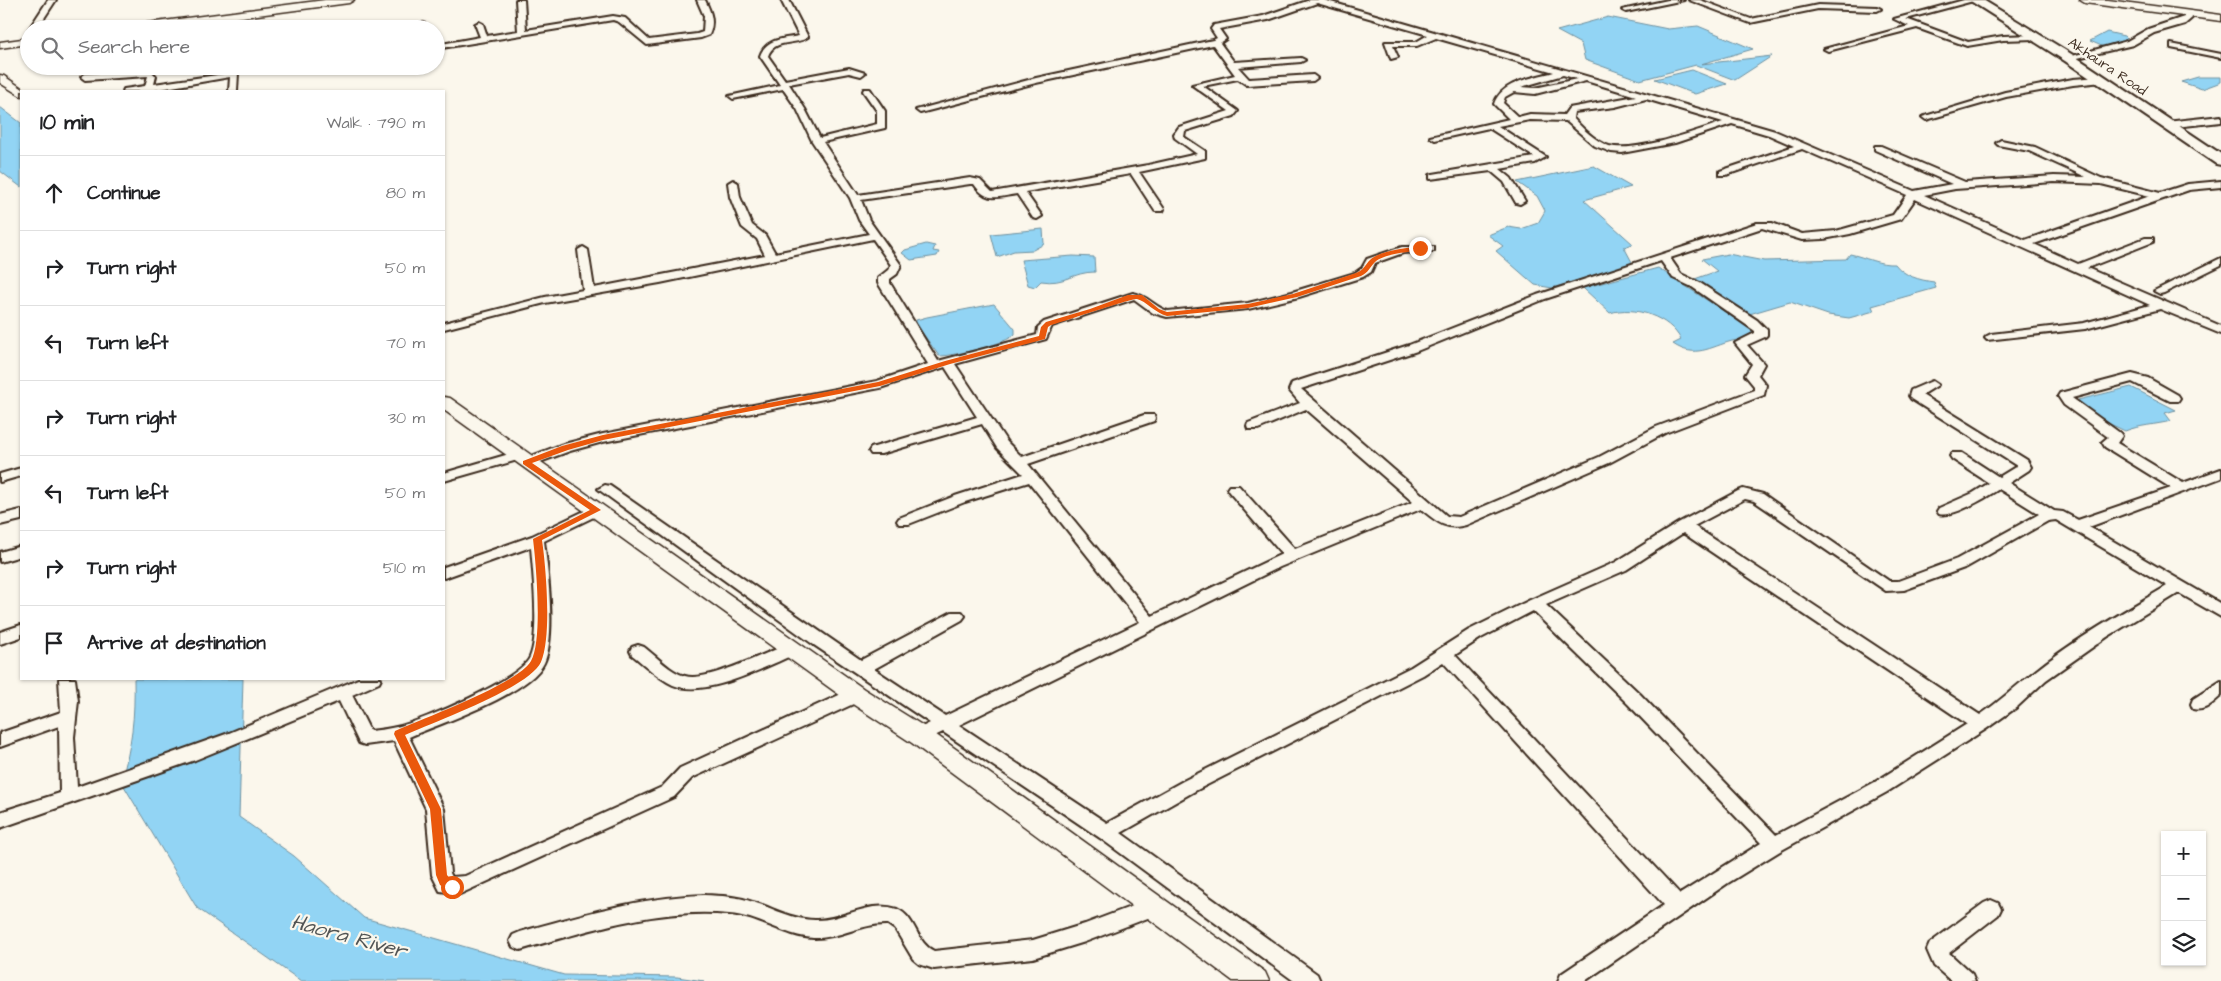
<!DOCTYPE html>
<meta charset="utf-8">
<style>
:root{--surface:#fff;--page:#f6f6f6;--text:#202124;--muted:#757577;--line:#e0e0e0}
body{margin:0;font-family:"Architects Daughter",sans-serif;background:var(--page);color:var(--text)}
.controls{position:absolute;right:15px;bottom:15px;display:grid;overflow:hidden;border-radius:0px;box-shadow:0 1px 4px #0004}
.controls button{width:45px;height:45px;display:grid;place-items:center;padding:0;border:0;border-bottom:1px solid var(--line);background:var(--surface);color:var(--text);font:25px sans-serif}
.stop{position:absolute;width:15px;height:15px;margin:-11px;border:4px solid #ea580c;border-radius:50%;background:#fff}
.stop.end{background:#ea580c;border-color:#fff;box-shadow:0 1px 5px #0008}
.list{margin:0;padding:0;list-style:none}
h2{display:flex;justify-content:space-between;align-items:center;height:65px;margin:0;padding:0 20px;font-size:21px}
h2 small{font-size:16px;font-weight:400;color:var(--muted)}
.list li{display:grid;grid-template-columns:32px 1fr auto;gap:15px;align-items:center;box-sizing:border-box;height:75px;padding:0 20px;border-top:1px solid var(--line)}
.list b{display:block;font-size:19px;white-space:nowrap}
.list em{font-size:16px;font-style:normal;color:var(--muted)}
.icon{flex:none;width:28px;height:28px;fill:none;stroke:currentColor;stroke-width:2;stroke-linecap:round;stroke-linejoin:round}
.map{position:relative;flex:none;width:2221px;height:981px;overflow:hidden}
.search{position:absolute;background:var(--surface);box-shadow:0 1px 4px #0004;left:20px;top:20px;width:425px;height:55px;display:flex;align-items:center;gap:12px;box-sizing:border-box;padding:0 18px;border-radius:28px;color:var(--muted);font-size:19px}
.panel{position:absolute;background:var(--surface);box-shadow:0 1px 4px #0004;left:20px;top:90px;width:425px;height:590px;border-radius:0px}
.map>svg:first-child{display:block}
</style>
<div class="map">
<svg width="2221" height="981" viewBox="0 0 2221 981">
<rect width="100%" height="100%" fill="#fbf7ec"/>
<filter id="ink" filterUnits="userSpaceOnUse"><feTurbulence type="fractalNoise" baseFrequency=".02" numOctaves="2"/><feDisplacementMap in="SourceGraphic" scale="10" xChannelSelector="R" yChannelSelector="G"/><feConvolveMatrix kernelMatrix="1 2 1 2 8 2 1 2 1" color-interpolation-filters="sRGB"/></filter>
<g filter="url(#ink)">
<g fill="#92d4f4" stroke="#6f909e">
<path d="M1608,17L1668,29L1698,26L1753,49L1701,64L1772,56L1735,80L1696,65L1640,80L1585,60L1581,44L1557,31Z"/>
<path d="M2107,32L2124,36L2127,39L2104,47L2090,41Z"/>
<path d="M1692,70L1727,84L1695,94L1655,79Z"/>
<path d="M2198,77H2221V82L2202,89L2181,82Z"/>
<path d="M0,107L21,123V187L0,171Z"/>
<path d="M1594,166L1631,187L1584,200L1633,244L1624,247L1633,264L1552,288L1535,285L1496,251L1503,246L1488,235L1508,227L1521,229L1538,223L1545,211L1537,196L1517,182Z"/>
<path d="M1043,229L1044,244L1033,250L1014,251L997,257L991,234Z"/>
<path d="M926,244L935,246L933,251L939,252L937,256L911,260L902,253L905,250Z"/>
<path d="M1728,254L1764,261L1846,259L1850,254C1865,257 1879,265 1895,264C1904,276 1919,280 1934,282L1936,288L1872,306L1874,311L1849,318L1828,315L1790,302L1746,315L1692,280L1717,271L1702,259Z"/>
<path d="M1073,256L1094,257L1095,272C1072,272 1065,285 1041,281L1035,287L1028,285L1021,260Z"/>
<path d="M1658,268L1757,333C1748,339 1742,339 1732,341C1710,347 1695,359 1673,344L1681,340C1670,317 1634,305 1610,313L1583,288Z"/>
<path d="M994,304L1015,329V334C1007,344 953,356 939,356L916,324V320L927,317Z"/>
<path d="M2131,387L2176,410L2165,413L2171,421C2155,425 2140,425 2125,431L2081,410L2078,400Z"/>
<path d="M134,679H243L239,817L294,856L364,918L564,975L677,977L704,981H301L197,908L121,781C132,745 135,717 134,679Z"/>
</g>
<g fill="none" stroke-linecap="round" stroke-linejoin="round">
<defs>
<g id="street">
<path d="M48,0H56L37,29H29Z"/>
<path d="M516,0H524L526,30L613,16L625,18L649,40L697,34L703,32L704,16L697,0H705C711,12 715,22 709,35L701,38L647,45L619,22L613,20L436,49V45L480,37L475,24L479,22L483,24L487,36L518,31Z"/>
<path d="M781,0H789L808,37C796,46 774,38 768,56L785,80L849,68L865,73L861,76L849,73L789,84L805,109L820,138L877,124V111L863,91L864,89H870L885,111V128L823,142L858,195L970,178L980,180L992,192L1148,165L1197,154L1175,138L1174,134L1179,127L1229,111L1192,85L1235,75L1213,45L1036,83L920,113L916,110L1036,78L1213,40L1217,38L1211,29L1214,25L1263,16L1310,0H1324L1775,131L1914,191L1952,184L1875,150V146H1881L1965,182L2054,176L2086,177L2029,151L1998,145L1996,143L2001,140L2035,147L2101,178L2160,193L2188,184L2221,181V187L2189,190L2034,244L2078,264L2145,238H2153V242L2087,268L2221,326V334L2160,309L2085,329L1987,340L1985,338L1987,336L1991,334L2084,323L2150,305L1915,199L1901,219L1850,234L1824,239L1802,240L1762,228L1670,258L1681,274L1700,283L1757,320L1767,330V335L1765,337L1747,345L1764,364L1758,375L1766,385L1764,395L1665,433L1609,463L1466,525C1446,531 1436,521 1421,509L1280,567L959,725L1107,823L1183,781L1411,667L1469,630L1530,600L1616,562L1678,523L1738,491L1743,489L1763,494L1889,581H1898L1957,559L2039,514L1999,489C1987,497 1953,518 1939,514L1937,511L1939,508L1973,493L1989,483L1952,459L1950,456L1952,453H1962L1999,477L2017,466L1911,399L1909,396L1911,390L1932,381L1938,385L1922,395L2027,460L2031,467L2029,470L2009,483L2054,511L2063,512L2078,520L2171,488L2105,447L2102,442L2108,437L2064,405L2058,396L2060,393L2132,374L2148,378L2178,395L2180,398L2178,401H2170L2132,382L2072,398L2120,433L2122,436L2117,443L2183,483L2221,469V478L2089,527L2221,604V617L2179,593L2107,637L2046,680L2017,707L1986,729L1887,792L1780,851L1728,883L1585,981H1558L1561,974L1664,905L1443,662L1423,675L1195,791L1121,833L1317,974L1320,981H1294L1100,838L943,732L920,743L914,741L912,736L914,731L930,723L814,645L598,489L605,485L610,486L861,660L952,612H962L965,616L962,620L874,669L945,716L1140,622L1029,482L965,502L909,524H899L897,521L899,518L955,496L1023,474L997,448L982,424L881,454H871L869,451L871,448L977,417L945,367L880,388L603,442L570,451L526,467L519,463L521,460L560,445L603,434L877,381L928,364L878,283V278L888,270L891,265L873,239L660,283L545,303L444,329V323L545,297L583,290L578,250L583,247L588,250L594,288L765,255L757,239L742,227L730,197L728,183L733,180L738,183L740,197L752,225L765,235L775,253L869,234L859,220L850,198L812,141L797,109L783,89L733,99L729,96L780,85L760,56C766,38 784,39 799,36ZM1317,3L1428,35L1416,42H1385L1391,59L1398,57L1393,46H1417L1436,38L1554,72C1533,78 1502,81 1494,104L1509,119L1430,137L1435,140L1489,128L1534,157L1433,174L1430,175V179L1491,171L1504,182L1516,203L1520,204L1525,201L1511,178L1500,169L1535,163L1546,157L1498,126L1530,120L1566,121L1595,146L1611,152L1622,153L1675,143L1732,124L1769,135L1794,146L1720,171V175H1726L1802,149L1907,195L1893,215L1836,231L1802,234L1772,223H1757L1537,295L1409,345L1292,383L1289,390L1300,403L1248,423L1247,426L1248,429H1258L1306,409L1413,502L1295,549L1239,486H1229L1227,489L1229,492L1282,554L1152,616L1028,464L1154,421L1155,418L1154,415H1144L1022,457L1007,442L955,364L1046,339L1052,326L1134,299L1153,313L1167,317L1248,309L1299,297L1363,277L1371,272L1375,263L1403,253L1434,251V247H1402L1367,259L1362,268L1355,273L1292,292L1248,303L1168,311C1154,307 1147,295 1133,293L1044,322L1038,327L1037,335L938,361L890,283V279L897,274L901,265L869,220L861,200L970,184H974C987,203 996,197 1017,194L1033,218L1037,219L1042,216L1025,192L1131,174L1155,211H1163L1164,209L1139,172L1205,158V151L1184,137L1185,131L1234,116L1238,111L1203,86L1238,79L1247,85L1313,81L1317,78L1313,75L1249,79L1238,67L1301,62L1305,60L1301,58L1234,62L1220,43L1226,39L1219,29L1268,20ZM1563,75L1577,79L1535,88L1521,87ZM1586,81L1636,96L1569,108L1564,115L1530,114L1518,117L1503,103L1505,97L1514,92L1535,94ZM1646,99L1723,122C1696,131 1636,153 1609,146C1595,141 1583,129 1573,118L1574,112L1615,107ZM2054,182L2101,184L2150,196L2025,240L1924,195L1955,189ZM1661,261L1673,278L1692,287L1755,331V333L1735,343L1752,364L1745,375L1754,386V390L1656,427L1599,457L1459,517L1447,516L1301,389L1417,351L1545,299ZM1745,499L1754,501L1886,591L1904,590L1967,567L2048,521L2056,520L2167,586C2122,613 2075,639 2034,672C2016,686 1999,702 1980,715L1694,526ZM1683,533L1967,724L1875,782L1776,835L1640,694L1546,605L1626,570ZM1533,611L1628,704L1761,843L1680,894L1455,655L1481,638Z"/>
<path d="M1668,0H1684L1626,12L1622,10Z"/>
<path d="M1689,0H1700L1751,19L1818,5L1877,7L1881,9L1877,11L1818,9L1750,23Z"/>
<path d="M1964,0H1977L1906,19L1968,42L2003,36L2035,35L2039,37L2035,39L2003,40L1967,46L1917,28L1828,51L1824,49L1909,26L1894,19Z"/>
<path d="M2184,12H2190L2192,18L2185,24L2154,33L2133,45L2069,60L2065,58L2127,41L2148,29L2184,17Z"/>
<path d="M418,23H424L425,29H417Z"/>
<path d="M2171,44L2221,54V58L2171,48Z"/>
<path d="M238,66H254L238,73L237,91H229L230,77L149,91H123L124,89L145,86L148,76L85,80L81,77L85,74L150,70L156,76L154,84L224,74Z"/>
<path d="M2100,77L2104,80L2103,82L2073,85L2006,97L1926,120L1922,117L2005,92L2073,79Z"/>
<path d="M2221,116V122L2166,128L2161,125L2166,122Z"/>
<path d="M2221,258V265L2164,293L2160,294L2154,291Z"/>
<path d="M516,452L521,453L523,456L521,459L444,481V473Z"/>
<path d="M21,468V476L0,482V474Z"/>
<path d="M597,505L602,507L604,510L602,513L544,541C548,570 556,638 544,663C529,694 442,723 409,737L444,809L450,873L452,877L465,876L662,787L680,768L850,690L856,689L862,690L864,695L862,700L692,778L674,797L460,894L440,891L432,875L426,809L394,741L365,745L359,743L339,701L195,760L0,828V812L60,793L59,726L0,747V733L61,712L59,679H75L78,701L74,737L77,787L229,733L358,679H381L379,683L352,695L370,731C379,730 388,729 396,727C421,722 521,679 530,657C540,635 533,572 531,547L444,578V567L532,536Z"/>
<path d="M21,510V520L0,525V515Z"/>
<path d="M21,546V556L0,562V552Z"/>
<path d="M21,625V637L0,644V632Z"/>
<path d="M792,643L798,645L800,649L798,653C766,666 706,699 673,685C658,678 645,665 632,655L630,651L632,647L638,645L644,647C656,656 670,672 685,676C707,683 768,651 792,643Z"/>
<path d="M2221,681V696C2212,703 2205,712 2193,709L2191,704L2193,699Z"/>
<path d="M704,895C721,896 737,896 753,902C773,908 793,920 815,920C843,921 869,899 897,909C916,917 916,943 934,951L1033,940L1085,924L1154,898L1161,901L1164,907L1161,913L1085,942L1033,958L934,969L919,964L913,959L895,929L888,924C862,923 839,939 813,938C784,936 759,916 729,914C658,907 588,931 520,950L513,947L510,941L513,935L520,932C581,915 640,897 704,895Z"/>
<path d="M1991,900L1998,903L2001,909L1998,915L1949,953L1972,974L1975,981H1951L1934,966L1927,950L1930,943L1984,903Z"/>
</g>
<g id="secondary">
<path d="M325,0H354L349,3L151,29H120L125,26Z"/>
<path d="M2080,0H2108L2221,15V21L2085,3Z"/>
<path d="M29,38V44L0,48V42Z"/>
<path d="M0,75L4,76L26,91H21V96L0,83Z"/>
<path d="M444,397L450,398L864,689L928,729L1265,972L1269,981H1233L912,743L848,701L444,410Z"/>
</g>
<path id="primary" d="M1969,0H1983L2073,55L2221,154V165L2216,164L2065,61Z"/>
</defs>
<use href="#street" stroke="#3b2a1e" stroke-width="4"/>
<use href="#secondary" stroke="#3b2a1e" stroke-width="3"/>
<use href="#primary" stroke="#3b2a1e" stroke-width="4"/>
<use href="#street" fill="#fbf7ec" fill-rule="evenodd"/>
<use href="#secondary" fill="#fbf7ec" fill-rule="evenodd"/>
<use href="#primary" fill="#fbf7ec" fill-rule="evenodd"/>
</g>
</g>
<path fill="#ea580c" d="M1420,247L1423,250C1410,252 1385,253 1375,262C1369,268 1369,272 1361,276L1297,297L1248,308L1167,316C1155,313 1146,301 1137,299C1132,298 1062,322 1051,325L1048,327L1045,339L950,364L880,386L603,440L568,450L532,463L601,510L542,540C546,568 552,636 541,662C529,688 434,722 405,735L441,809L447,875L457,887L452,892L440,885L436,875L430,809L394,734L395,731C424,718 518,684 531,661C543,640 536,564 533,539L590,510L523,464V461L562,446L603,435L878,382L945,361L1039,336L1041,327L1046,322L1090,309L1128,295H1142L1159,309L1167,312L1248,304L1293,294L1356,273C1364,270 1365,265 1370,260C1379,251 1408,247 1420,247Z"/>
<g text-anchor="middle" stroke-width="4.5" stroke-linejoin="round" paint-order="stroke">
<g font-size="14" fill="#3b2a1e" stroke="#fbf7ec">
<text transform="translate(2108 66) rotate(34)" y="5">Akhaura Road</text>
</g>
<g font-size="21" font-style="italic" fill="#515454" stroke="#fbf7ec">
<text transform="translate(349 936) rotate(15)" y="7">Haora River</text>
</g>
</g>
</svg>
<div class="controls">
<button>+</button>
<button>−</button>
<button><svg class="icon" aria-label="layers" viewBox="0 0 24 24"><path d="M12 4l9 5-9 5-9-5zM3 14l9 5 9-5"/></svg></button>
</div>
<div class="stop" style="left:452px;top:887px"></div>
<div class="stop end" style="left:1420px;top:248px"></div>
<div class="search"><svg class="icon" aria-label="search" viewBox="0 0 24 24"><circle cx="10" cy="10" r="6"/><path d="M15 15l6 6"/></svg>Search here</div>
<section class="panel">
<h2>10 min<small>Walk · 790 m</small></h2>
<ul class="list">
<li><svg class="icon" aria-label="ahead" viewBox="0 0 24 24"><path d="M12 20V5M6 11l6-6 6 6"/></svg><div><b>Continue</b></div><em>80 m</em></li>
<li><svg class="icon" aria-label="right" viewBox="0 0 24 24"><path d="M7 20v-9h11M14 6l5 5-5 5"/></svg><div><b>Turn right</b></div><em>50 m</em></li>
<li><svg class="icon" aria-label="left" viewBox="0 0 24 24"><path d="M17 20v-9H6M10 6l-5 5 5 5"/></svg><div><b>Turn left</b></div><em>70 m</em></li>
<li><svg class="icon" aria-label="right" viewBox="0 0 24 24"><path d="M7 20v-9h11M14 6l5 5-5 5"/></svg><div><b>Turn right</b></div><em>30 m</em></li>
<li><svg class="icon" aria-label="left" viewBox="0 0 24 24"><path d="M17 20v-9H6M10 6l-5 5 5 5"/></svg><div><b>Turn left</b></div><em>50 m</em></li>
<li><svg class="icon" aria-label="right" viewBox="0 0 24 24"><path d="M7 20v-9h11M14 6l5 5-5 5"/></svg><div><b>Turn right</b></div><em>510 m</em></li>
<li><svg class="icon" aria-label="arrive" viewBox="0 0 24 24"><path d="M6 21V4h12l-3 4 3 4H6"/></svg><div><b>Arrive at destination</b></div></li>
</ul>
</section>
</div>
